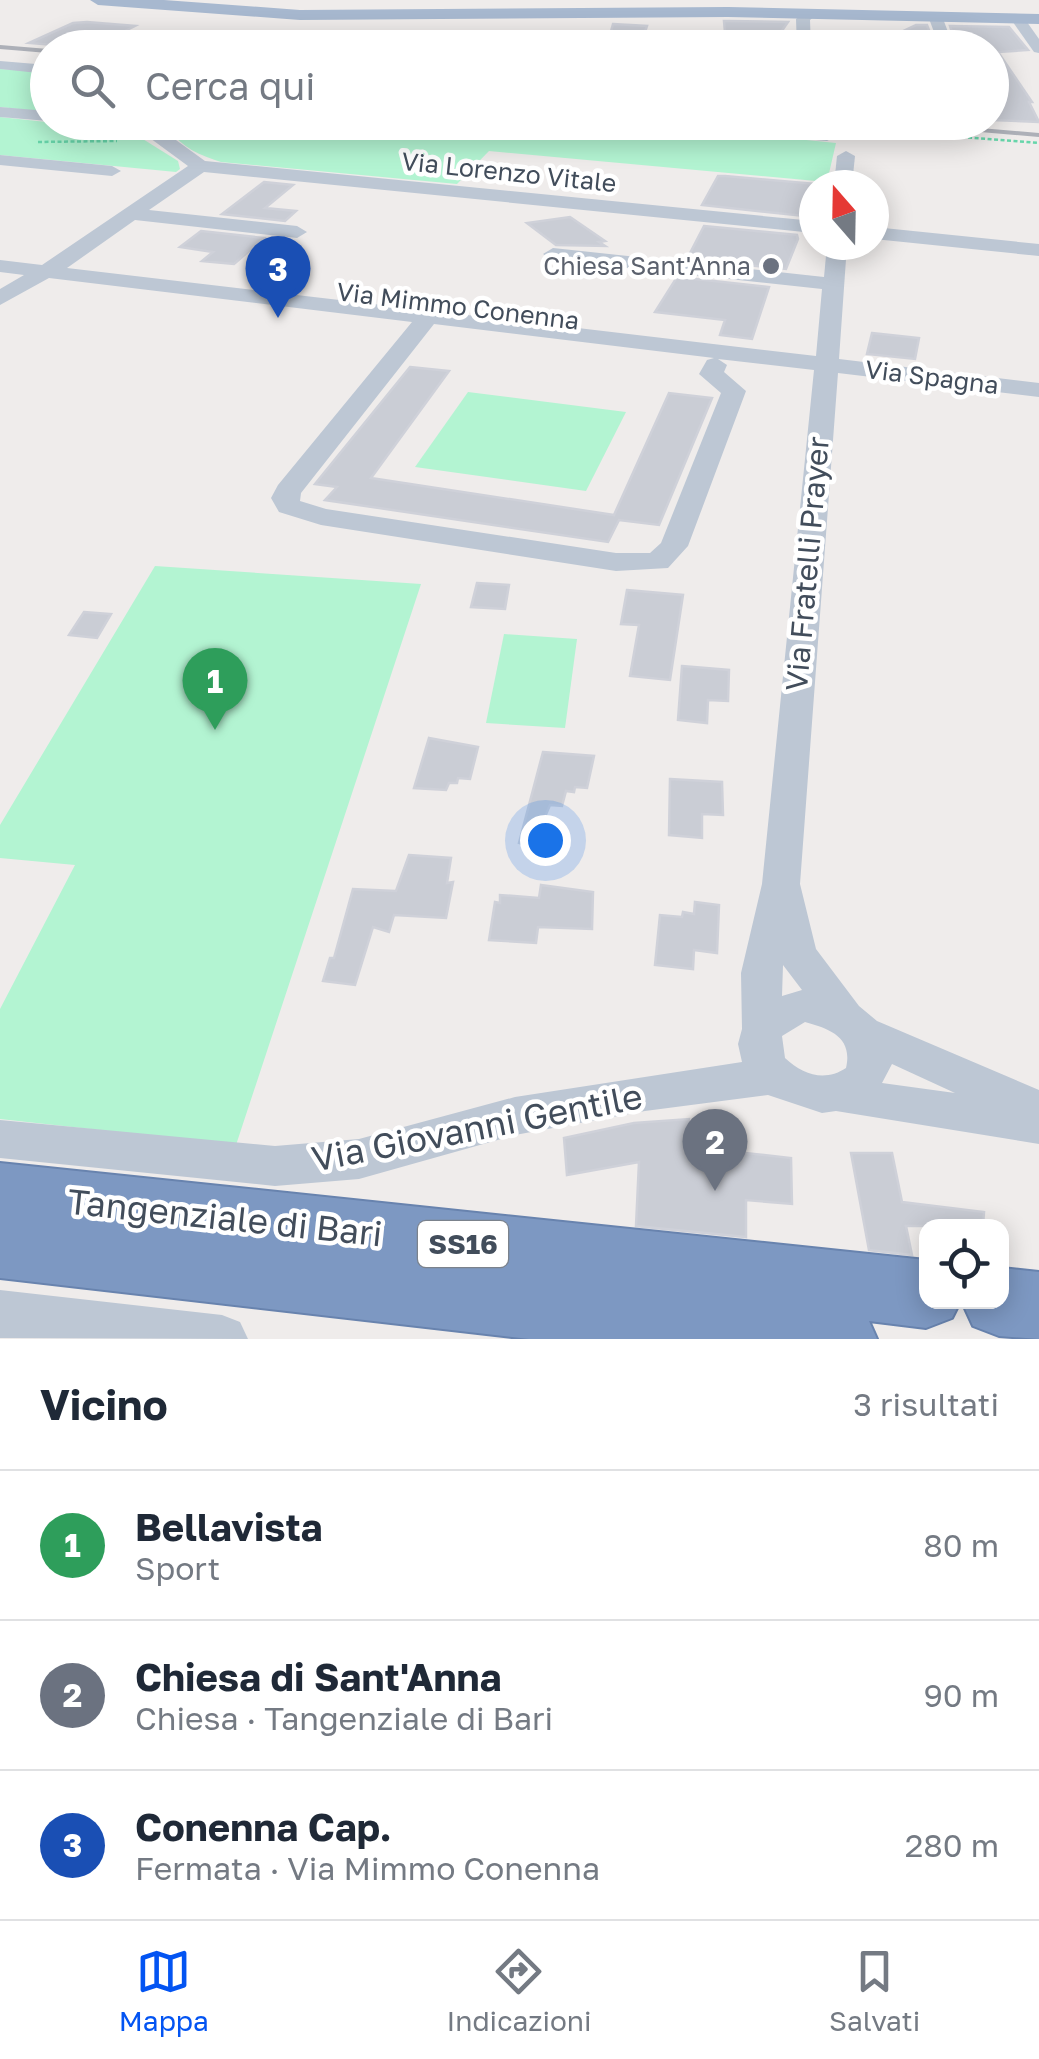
<!DOCTYPE html>
<html lang="it">
<meta charset="utf-8">
<style>
:root{--surface:#fff;--page:#f6f6f7;--text:#1f2937;--muted:#747a83;--line:#e0e1e3;--accent:#0354f2}
body{margin:0;font-family:"Golos Text",sans-serif;background:var(--page);color:var(--text)}
.controls{position:absolute;right:30px;bottom:30px;display:grid;overflow:hidden;border-radius:20px;box-shadow:0 5px 25px #0003}
.controls button{width:90px;height:90px;display:grid;place-items:center;padding:0;border:0;border-bottom:2px solid var(--line);background:var(--surface);color:var(--text);font:50px sans-serif}
.compass{position:absolute;left:799px;top:170px;width:90px;height:90px;border-radius:50%;background:var(--surface);box-shadow:0 5px 25px #0003;rotate:340deg}
.you{position:absolute;left:545px;top:840px;width:35px;height:35px;margin:-25px;border:8px solid #fff;border-radius:50%;background:#1a73e8;box-shadow:0 0 0 15px #1a73e833}
.badge{display:grid;place-items:center;width:65px;height:65px;border-radius:50%;background:var(--accent);color:#fff;font-size:32px;font-weight:700}
.pin{position:absolute;translate:-50% -82px;filter:drop-shadow(0 2px 5px #0008)}
.pin::after{content:'';position:absolute;top:52px;width:35px;height:30px;background:inherit;clip-path:polygon(0 0,100% 0,50% 100%)}
.list{margin:0;padding:0;list-style:none}
h2{display:flex;justify-content:space-between;align-items:center;height:130px;margin:0;padding:0 40px;font-size:42px}
h2 small{font-size:32px;font-weight:400;color:var(--muted)}
.list li{display:grid;grid-template-columns:65px 1fr auto;gap:30px;align-items:center;box-sizing:border-box;height:150px;padding:0 40px;border-top:2px solid var(--line)}
.list b{display:block;font-size:38px;white-space:nowrap}
.list p{margin:0;font-size:32px;white-space:nowrap;color:var(--muted)}
.list em{font-size:32px;font-style:normal;color:var(--muted)}
.icon{flex:none;width:55px;height:55px;fill:none;stroke:currentColor;stroke-width:2;stroke-linecap:round;stroke-linejoin:round}
.map{position:relative;flex:none;width:1039px;height:1339px;overflow:hidden}
.search{position:absolute;background:var(--surface);box-shadow:0 5px 25px #0003;left:30px;right:30px;top:30px;height:110px;display:flex;align-items:center;gap:25px;box-sizing:border-box;padding:0 35px;border-radius:55px;color:var(--muted);font-size:38px}
.sheet{height:580px;background:var(--surface)}
nav{display:flex;justify-content:space-around;align-items:center;box-sizing:border-box;height:140px;border-top:2px solid var(--line);background:var(--surface);font-size:28px;color:var(--muted)}
nav a{display:grid;justify-items:center;gap:5px}
nav .on{color:var(--accent)}
.map>svg:first-child{display:block}
</style>
<div class="map">
<svg width="1039" height="1339" viewBox="0 0 1039 1339">
<rect width="100%" height="100%" fill="#efeceb"/>
<g fill="#b3f4d2">
<path d="M0,69L47,72V112L0,107Z"/>
<path d="M0,117L130,131L178,161L180,169L176,172L0,155Z"/>
<path d="M171,122H626L836,143L827,182L489,151L457,184L221,162C201,156 181,147 170,130Z"/>
<path d="M468,392L626,412L586,491L415,467Z"/>
<path d="M155,566L421,584L236,1145L0,1119V1009L75,865L0,858V825Z"/>
<path d="M504,634L577,639L565,728L486,723Z"/>
</g>
<g fill="#cacdd5" stroke="#cfd1d9" stroke-width="2.5">
<path d="M724,21H728L788,22L772,45L726,44Z"/>
<path d="M73,23L87,22L135,26L91,48L29,43Z"/>
<path d="M613,24L647,26L640,47L607,46Z"/>
<path d="M916,25H927L936,48H868Z"/>
<path d="M950,26L1009,27L1028,50L998,52L1032,102H1029L1039,122L992,120V48H957Z"/>
<path d="M718,176H725L817,184L804,216L702,205Z"/>
<path d="M264,182L293,185L265,208L296,211L285,221L222,214Z"/>
<path d="M570,217L605,241L599,242L605,246L556,245L527,223Z"/>
<path d="M704,226L797,235L798,239L786,269L687,259Z"/>
<path d="M201,231L264,238L234,264L202,261L213,252L180,247Z"/>
<path d="M677,277L769,287L752,339L720,335L725,320L655,312Z"/>
<path d="M872,333L919,338L915,359L867,354Z"/>
<path d="M410,367L449,371L371,478L614,515L669,393L712,398L659,525L619,520L608,542L325,500L337,487L315,484Z"/>
<path d="M477,583L509,585L505,609L471,607Z"/>
<path d="M627,590L683,595L670,680L630,676L639,625L621,624Z"/>
<path d="M84,612L111,614L97,638L69,635Z"/>
<path d="M682,666L729,670L728,701L708,700L707,723L678,720Z"/>
<path d="M429,738L478,747L470,779L458,778L457,783H449L446,790L414,788Z"/>
<path d="M543,752L594,756L587,788L575,787L574,792L566,791L562,806L550,805L532,847L519,843Z"/>
<path d="M670,779L722,782L723,815L702,814V838L669,835Z"/>
<path d="M409,855L451,858L447,883L453,882L446,918L394,915L389,932L373,927L355,985L323,981L330,958H334L353,889L396,891Z"/>
<path d="M541,885L593,892L592,929L538,927L536,943L489,940L495,902L500,903V895L539,898Z"/>
<path d="M695,902L719,905L717,953L694,950L693,969L655,965L660,915L682,917L683,912L694,914Z"/>
<path d="M689,1119L688,1135L745,1140V1153L791,1158L792,1204L746,1200V1237L636,1226L639,1162L567,1175L564,1138L634,1123Z"/>
<path d="M851,1153H892L902,1202L984,1212L983,1226H906L912,1255L869,1250Z"/>
</g>
<g fill="none" stroke-linecap="round" stroke-linejoin="round">
<defs>
<g id="highway">
<path d="M0,1163L926,1260V1302H960L952,1318L926,1328L869,1321L877,1339H529L0,1278Z"/>
<path d="M1002,1268L1039,1272V1339L999,1336L973,1326L962,1302H1002Z"/>
</g>
</defs>
<use href="#highway" stroke="#6883ae" stroke-width="4"/>
<g stroke="#67d5aa" stroke-width="2.5" stroke-dasharray="4 2.5" stroke-linecap="butt">
<path d="M845,128L1039,143"/>
<path d="M38,142L117,141"/>
</g>
<g fill="#bdc7d4" fill-rule="evenodd">
<path d="M806,10L818,13L810,20L811,48H797L796,19Z"/>
<path d="M935,12L942,16L954,48H940L928,16Z"/>
<path d="M1012,15H1022L1039,39V53L1034,52L1010,18Z"/>
<path d="M0,61L48,65V74L0,69Z"/>
<path d="M0,107L48,111V121L0,117Z"/>
<path d="M105,122H151L205,161L814,221V233L204,172L149,210L297,226L307,232L297,238L135,220L67,268L816,356L822,289L553,260L543,254L553,248L824,277L827,245H847L839,359L1039,383V397L838,373L800,884L816,949L859,1006L877,1021L1039,1090V1144L836,1111L822,1113L768,1095L645,1111L515,1135L359,1179L275,1186L0,1158V1120L275,1146L359,1139L515,1097L742,1062L738,1044L742,1029L741,973L762,884L814,370L718,359L727,365L724,372L746,391L688,546L668,568L616,571L321,525L279,512L271,498L278,485L412,322L49,278L0,305V289L24,275L0,272V260L42,265L188,166L139,130ZM434,324L714,358L707,360L699,374L721,393L661,543L650,553H616L326,509L300,501L301,493ZM783,965L802,990L782,996ZM805,1022C831,1029 853,1038 846,1068C825,1082 803,1075 785,1058L782,1036ZM892,1064L955,1093L882,1083Z"/>
<path d="M656,122H728L827,131L836,136L827,141L664,127Z"/>
<path d="M846,151L855,156L852,185H834L837,156Z"/>
<path d="M0,155L112,166L121,171L112,176L0,165Z"/>
<path d="M874,227L1039,244V256L874,239Z"/>
<path d="M0,1290L222,1315L240,1322L248,1339L0,1338Z"/>
</g>
<path fill="#a7b8cf" fill-rule="evenodd" d="M90,0H164L300,10L728,7L1039,14V24L728,17L300,20L98,5Z"/>
<use href="#highway" fill="#7d98c2" fill-rule="evenodd"/>
<g stroke="#adb0b8" stroke-width="4">
<path d="M0,47L48,51"/>
<path d="M887,122L1039,135"/>
</g>
</g>
<circle fill="#6b7280" stroke="#fff" stroke-width="4" cx="771" cy="266" r="10"/>
<g text-anchor="middle" stroke-width="9" stroke-linejoin="round" paint-order="stroke">
<g font-size="25" fill="#424d5b" stroke="#fff">
<text transform="translate(509 172) rotate(6)" y="9">Via Lorenzo Vitale</text>
<text transform="translate(458 306) rotate(7)" y="9">Via Mimmo Conenna</text>
<text transform="translate(932 377) rotate(7)" y="9">Via Spagna</text>
</g>
<g font-size="25" fill="#5b616d" stroke="#fff" text-anchor="end">
<text x="751" y="275">Chiesa Sant'Anna</text>
</g>
<rect fill="#fff" stroke="#7b828c" stroke-width="2.5" x="418" y="1221" width="90" height="46" rx="8"/>
<g font-size="28" font-weight="bold" fill="#424d5b">
<text x="463" y="1254">SS16</text>
</g>
<g font-size="30" fill="#424d5b" stroke="#fff">
<text transform="translate(808 564) rotate(-85)" y="10">Via Fratelli Prayer</text>
</g>
<g font-size="35" fill="#424d5b" stroke="#fff">
<text transform="translate(477 1128) rotate(-11)" y="12">Via Giovanni Gentile</text>
<text transform="translate(225 1218) rotate(6)" y="12">Tangenziale di Bari</text>
</g>
</g>
</svg>
<div class="controls">
<button><svg class="icon" aria-label="locate" viewBox="0 0 24 24"><circle cx="12" cy="12" r="6"/><path d="M12 2v4M12 18v4M2 12h4M18 12h4"/></svg></button>
</div>
<svg class="compass" viewBox="-18 -18 36 36"><path d="M0-13l5 13h-10z" fill="#e53935"/><path d="M0 13l5-13h-10z" fill="#747a83"/></svg>
<div class="you"></div>
<div class="pin badge" style="left:215px;top:730px;background:#2e9e5b">1</div>
<div class="pin badge" style="left:715px;top:1191px;background:#6b7280">2</div>
<div class="pin badge" style="left:278px;top:318px;background:#1a4fb4">3</div>
<div class="search"><svg class="icon" aria-label="search" viewBox="0 0 24 24"><circle cx="10" cy="10" r="6"/><path d="M15 15l6 6"/></svg>Cerca qui</div>
</div>
<section class="sheet">
<h2>Vicino<small>3 risultati</small></h2>
<ul class="list">
<li><span class="badge" style="background:#2e9e5b">1</span><div><b>Bellavista</b><p>Sport</p></div><em>80 m</em></li>
<li><span class="badge" style="background:#6b7280">2</span><div><b>Chiesa di Sant'Anna</b><p>Chiesa · Tangenziale di Bari</p></div><em>90 m</em></li>
<li><span class="badge" style="background:#1a4fb4">3</span><div><b>Conenna Cap.</b><p>Fermata · Via Mimmo Conenna</p></div><em>280 m</em></li>
</ul>
</section>
<nav>
<a class="on"><svg class="icon" aria-label="map" viewBox="0 0 24 24"><path d="M3 6l6-2 6 2 6-2v14l-6 2-6-2-6 2zM9 4v14M15 6v14"/></svg>Mappa</a>
<a><svg class="icon" aria-label="directions" viewBox="0 0 24 24"><path d="M12 3l9 9-9 9-9-9zM9 14v-3h6M13 9l2 2-2 2"/></svg>Indicazioni</a>
<a><svg class="icon" aria-label="saved" viewBox="0 0 24 24"><path d="M7 4h10v16l-5-4-5 4z"/></svg>Salvati</a>
</nav>
